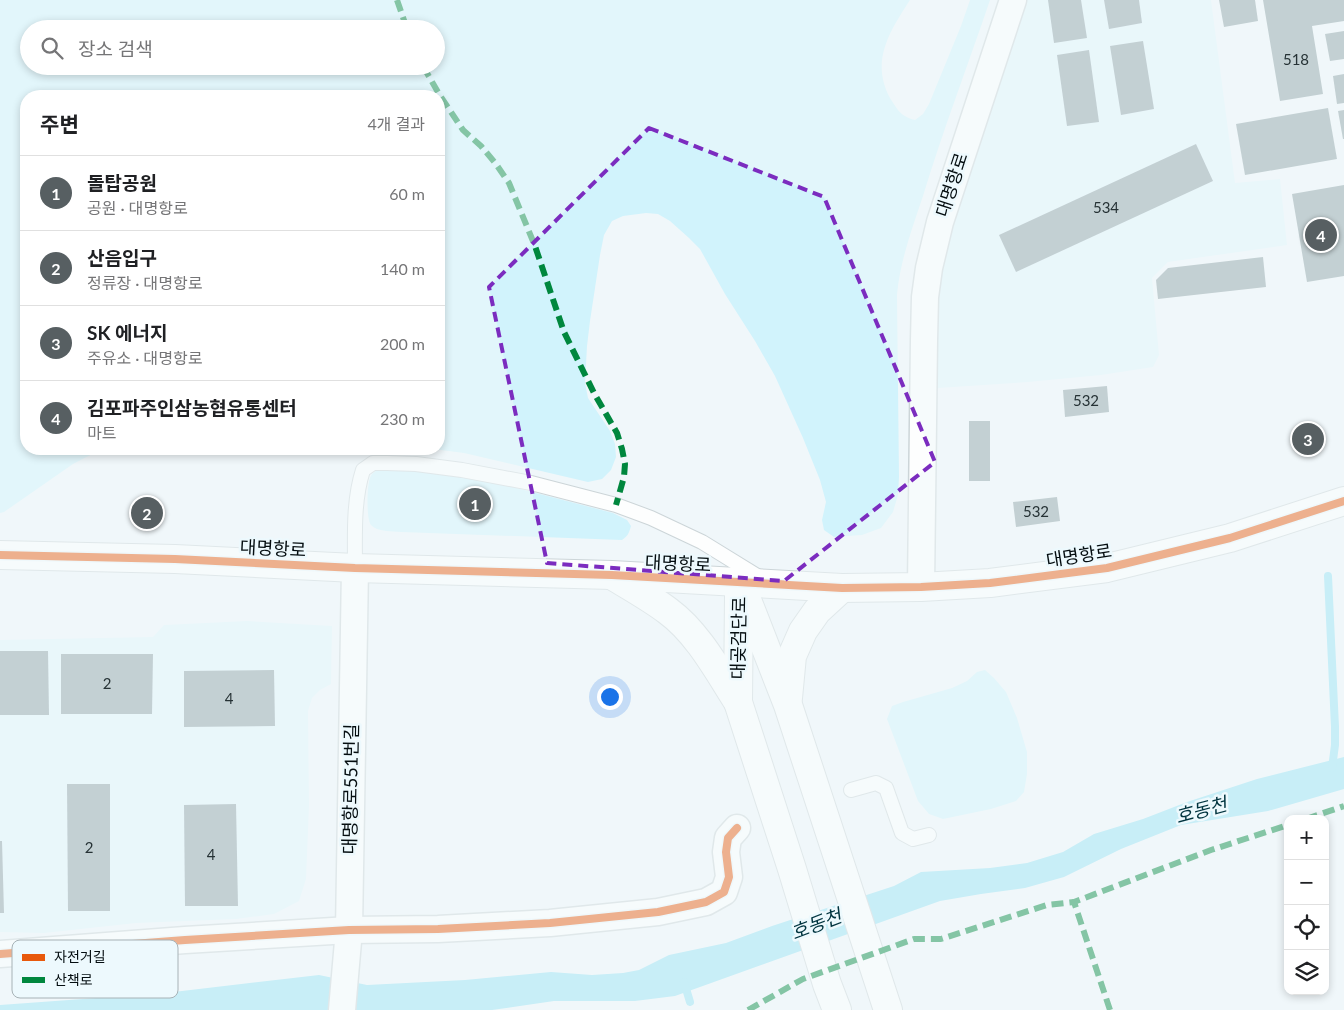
<!DOCTYPE html>
<html lang="ko">
<meta charset="utf-8">
<style>
:root{--surface:#fff;--page:#f6f6f6;--text:#202124;--muted:#757577;--line:#e0e0e0;--accent:#575f62}
body{margin:0;font-family:Lato,"Noto Sans KR",sans-serif;background:var(--page);color:var(--text)}
.controls{position:absolute;right:15px;bottom:15px;display:grid;overflow:hidden;border-radius:10px;box-shadow:0 2px 8px #0003}
.controls button{width:45px;height:45px;display:grid;place-items:center;padding:0;border:0;border-bottom:1px solid var(--line);background:var(--surface);color:var(--text);font:25px sans-serif}
.you{position:absolute;left:609px;top:696px;width:18px;height:18px;margin:-12px;border:4px solid #fff;border-radius:50%;background:#1a73e8;box-shadow:0 0 0 8px #1a73e833}
.badge{display:grid;place-items:center;width:32px;height:32px;border-radius:50%;background:var(--accent);color:#fff;font-size:16px;font-weight:700}
.pin{position:absolute;translate:-50% -50%;border:2px solid #fff;box-shadow:0 1px 5px #0006}
.list{margin:0;padding:0;list-style:none}
h2{display:flex;justify-content:space-between;align-items:center;height:65px;margin:0;padding:0 20px;font-size:21px}
h2 small{font-size:16px;font-weight:400;color:var(--muted)}
.list li{display:grid;grid-template-columns:32px 1fr auto;gap:15px;align-items:center;box-sizing:border-box;height:75px;padding:0 20px;border-top:1px solid var(--line)}
.list b{display:block;font-size:19px;white-space:nowrap}
.list p{margin:0;font-size:16px;white-space:nowrap;color:var(--muted)}
.list em{font-size:16px;font-style:normal;color:var(--muted)}
.icon{flex:none;width:28px;height:28px;fill:none;stroke:currentColor;stroke-width:2;stroke-linecap:round;stroke-linejoin:round}
.map{position:relative;flex:none;width:1344px;height:1010px;overflow:hidden}
.search{position:absolute;background:var(--surface);box-shadow:0 2px 8px #0003;left:20px;top:20px;width:425px;height:55px;display:flex;align-items:center;gap:12px;box-sizing:border-box;padding:0 18px;border-radius:28px;color:var(--muted);font-size:19px}
.panel{position:absolute;background:var(--surface);box-shadow:0 2px 8px #0003;left:20px;top:90px;width:425px;height:365px;border-radius:20px}
.map>svg:first-child{display:block}
</style>
<div class="map">
<svg width="1344" height="1010" viewBox="0 0 1344 1010">
<rect width="100%" height="100%" fill="#f0f7fa"/>
<g fill="#e0f5fb">
<path d="M1026,0H1211L1235,183L1280,179L1287,245L1168,262L1152,278L1159,355L1153,367L1101,375L1028,382L938,388L936,310L941,265L978,148Z"/>
<path d="M247,621L332,626L331,684L320,690L312,698L308,711L309,806L306,879L299,901L274,914L236,919L136,923L44,933L0,932V640L153,637L164,625Z"/>
</g>
<g fill="#d1f3fc" fill-rule="evenodd">
<path d="M0,0H910C890,31 870,61 890,98C898,110 900,116 915,120L923,114L929,104L961,26L970,0H990C968,65 943,130 923,196C912,229 900,261 897,295L899,477L898,495L893,512L881,528L862,535L834,537L824,530L822,520L826,502L820,480L803,438L775,376L755,341L725,294L700,249L689,238L670,221L658,214L646,213L623,216L612,221L604,235L600,255L590,321L587,346L585,383L588,398L610,431L615,444L616,457L611,470L602,479L588,482L464,453L433,449H439V96H26V449H102L73,464L4,512L0,513ZM29,29H436V66H29Z"/>
<path d="M381,468L412,470L490,481L613,513L627,520L631,526C629,533 628,536 622,540L401,532C392,531 377,532 371,525C366,519 367,485 370,478C372,472 376,471 381,468Z"/>
<path d="M985,670L994,678L1006,692L1017,718L1027,752V774L1024,792L1016,801L991,809L943,819L929,814L918,801L887,719L892,706L903,702L952,688L967,681L977,672Z"/>
</g>
<path fill="#97e2f4" d="M1344,757V789L1268,811L1181,825L1121,849L1064,877L1025,888L981,894L940,901L675,996L635,1001H554L492,1010H0V1005L165,993L319,975L367,985L465,980L551,972L592,975L623,973L639,970L669,955L726,943L772,926L894,886L921,872L990,868L1027,863L1063,852L1094,834L1143,819L1187,802L1257,779Z"/>
<g fill="none" stroke-linecap="round" stroke-linejoin="round">
<g stroke="#97e2f4" stroke-width="8">
<path d="M1328,576L1335,727V745L1332,768"/>
<path d="M684,982L690,1002"/>
</g>
</g>
<g fill="#8ca0a5">
<path d="M1048,0H1081L1087,38L1054,43Z"/>
<path d="M1104,0H1139L1142,23L1109,29Z"/>
<path d="M1219,0H1255L1258,21L1224,27Z"/>
<path d="M1263,0H1344V21L1312,26L1323,94L1280,101Z"/>
<path d="M1344,31V59L1330,61L1325,34Z"/>
<path d="M1143,41L1154,109L1121,115L1110,46Z"/>
<path d="M1089,50L1099,122L1067,126L1057,55Z"/>
<path d="M1344,74V103L1337,104L1333,76Z"/>
<path d="M1328,108L1337,159L1245,175L1236,124Z"/>
<path d="M1344,110V139H1343L1338,111Z"/>
<path d="M1196,144L1213,181L1016,272L999,235Z"/>
<path d="M1344,185V276L1307,282L1292,194Z"/>
<path d="M1263,257L1266,287L1158,299L1156,280L1168,268Z"/>
<path d="M1107,386L1109,412L1065,417L1063,390Z"/>
<rect x="969" y="421" width="21" height="60"/>
<path d="M1057,497L1060,521L1016,527L1013,502Z"/>
<path d="M0,651H48L49,715H0Z"/>
<path d="M61,654H153L152,714H61Z"/>
<path d="M274,670L275,726L184,727V671Z"/>
<path d="M67,784H110V911H68Z"/>
<path d="M236,804L238,906H185L184,805Z"/>
<path d="M0,841H2L4,913H0Z"/>
</g>
<g fill="none" stroke-linecap="round" stroke-linejoin="round">
<defs>
<g id="lane">
<path d="M355,568C355,536 353,501 363,470L373,463H387L416,464L462,470L531,483L616,505L651,518L702,542L762,579"/>
<path d="M851,790L876,783L886,788L902,833L913,839L929,835"/>
</g>
<g id="street">
<path d="M921,587L924,340L925,297L929,268L940,222L1013,0"/>
<path d="M0,954L185,940L349,930L438,929L550,923L658,912L706,902L724,892L729,877L726,852L728,838L737,828"/>
<path d="M342,1010L349,930L355,568"/>
</g>
<g id="secondary">
<path d="M0,555L175,559L355,568L612,575L842,588L921,587L990,583L1107,568L1230,538L1344,501"/>
<path d="M613,576C631,587 651,598 668,611C698,633 718,671 738,702"/>
<path d="M740,582L788,705L888,1010"/>
<path d="M739,595L738,702L792,869L827,984L837,1010"/>
<path d="M788,698L792,656L803,631L817,611L842,588"/>
</g>
</defs>
<use href="#lane" stroke="#ccd5d8" stroke-width="16"/>
<use href="#street" stroke="#ccd5d8" stroke-width="29"/>
<use href="#secondary" stroke="#ccd5d8" stroke-width="30"/>
<use href="#lane" stroke="#fdfefe" stroke-width="14"/>
<use href="#street" stroke="#fdfefe" stroke-width="26"/>
<use href="#secondary" stroke="#fdfefe" stroke-width="28"/>
<g stroke="#00873e" stroke-width="6" stroke-dasharray="12 6" stroke-linecap="butt">
<path d="M397,0L407,29"/>
<path d="M423,66L439,94L463,130L481,146L496,164L509,183L535,246L564,332L594,393L617,433L622,449L625,464L624,477L616,505"/>
<path d="M1306,819L1344,806"/>
<path d="M748,1010L803,979L914,939H941L1047,905L1074,902"/>
<path d="M1110,1010L1074,902L1211,850L1288,825"/>
</g>
<defs>
<g id="cycleway">
<path d="M0,555L175,559L355,568L612,575L842,588L921,587L990,583L1107,568L1230,538L1344,501"/>
<path d="M0,954L185,940L349,930L438,929L550,923L658,912L706,902L724,892L729,877L726,852L728,838L737,828"/>
</g>
</defs>
<use href="#cycleway" stroke="#edf9fd" stroke-width="11"/>
<use href="#cycleway" stroke="#e8590c" stroke-width="8"/>
</g>
<path d="M0 0H1344V1010H0ZM649,128L824,197L935,462L784,581L547,563L489,287Z" fill="#f0f7fa" fill-opacity=".55" fill-rule="evenodd"/>
<path fill="none" stroke="#7b2cbf" stroke-width="4" stroke-dasharray="10 6" stroke-linejoin="round" d="M649,128L824,197L935,462L784,581L547,563L489,287Z"/>
<g text-anchor="middle" stroke-width="5" stroke-linejoin="round" paint-order="stroke">
<g font-size="15" fill="#263235">
<text x="1296" y="65">518</text>
<text x="1106" y="213">534</text>
<text x="1086" y="406">532</text>
<text x="1036" y="517">532</text>
<text x="107" y="689">2</text>
<text x="229" y="704">4</text>
<text x="89" y="853">2</text>
<text x="211" y="860">4</text>
</g>
<g font-size="18" fill="#040d10" stroke="#edf9fd">
<text transform="translate(952 185) rotate(-72)" y="6">대명항로</text>
<text transform="translate(273 549) rotate(3)" y="6">대명항로</text>
<text transform="translate(1079 556) rotate(-9)" y="6">대명항로</text>
<text transform="translate(678 564) rotate(3)" y="6">대명항로</text>
<text transform="translate(739 638) rotate(-89)" y="6">대곶검단로</text>
<text transform="translate(351 789) rotate(-89)" y="6">대명항로551번길</text>
</g>
<g font-size="19" font-style="italic" fill="#00343f" stroke="#edf9fd">
<text transform="translate(1201 810) rotate(-15)" y="7">호동천</text>
<text transform="translate(816 924) rotate(-21)" y="7">호동천</text>
</g>
</g>
<rect x="12" y="940" width="166" height="58" rx="8" fill="#edf9fd" stroke="#a7b2b6" stroke-width="1"/>
<rect x="22" y="954" width="23" height="7" fill="#e8590c"/>
<rect x="22" y="977" width="23" height="6" fill="#00873e"/>
<g font-size="14" fill="#040d10">
<text x="54" y="962">자전거길</text>
<text x="54" y="985">산책로</text>
</g>
</svg>
<div class="controls">
<button>+</button>
<button>−</button>
<button><svg class="icon" aria-label="locate" viewBox="0 0 24 24"><circle cx="12" cy="12" r="6"/><path d="M12 2v4M12 18v4M2 12h4M18 12h4"/></svg></button>
<button><svg class="icon" aria-label="layers" viewBox="0 0 24 24"><path d="M12 4l9 5-9 5-9-5zM3 14l9 5 9-5"/></svg></button>
</div>
<div class="you"></div>
<div class="pin badge" style="left:475px;top:504px">1</div>
<div class="pin badge" style="left:147px;top:513px">2</div>
<div class="pin badge" style="left:1308px;top:439px">3</div>
<div class="pin badge" style="left:1321px;top:235px">4</div>
<div class="search"><svg class="icon" aria-label="search" viewBox="0 0 24 24"><circle cx="10" cy="10" r="6"/><path d="M15 15l6 6"/></svg>장소 검색</div>
<section class="panel">
<h2>주변<small>4개 결과</small></h2>
<ul class="list">
<li><span class="badge">1</span><div><b>돌탑공원</b><p>공원 · 대명항로</p></div><em>60 m</em></li>
<li><span class="badge">2</span><div><b>산음입구</b><p>정류장 · 대명항로</p></div><em>140 m</em></li>
<li><span class="badge">3</span><div><b>SK 에너지</b><p>주유소 · 대명항로</p></div><em>200 m</em></li>
<li><span class="badge">4</span><div><b>김포파주인삼농협유통센터</b><p>마트</p></div><em>230 m</em></li>
</ul>
</section>
</div>
